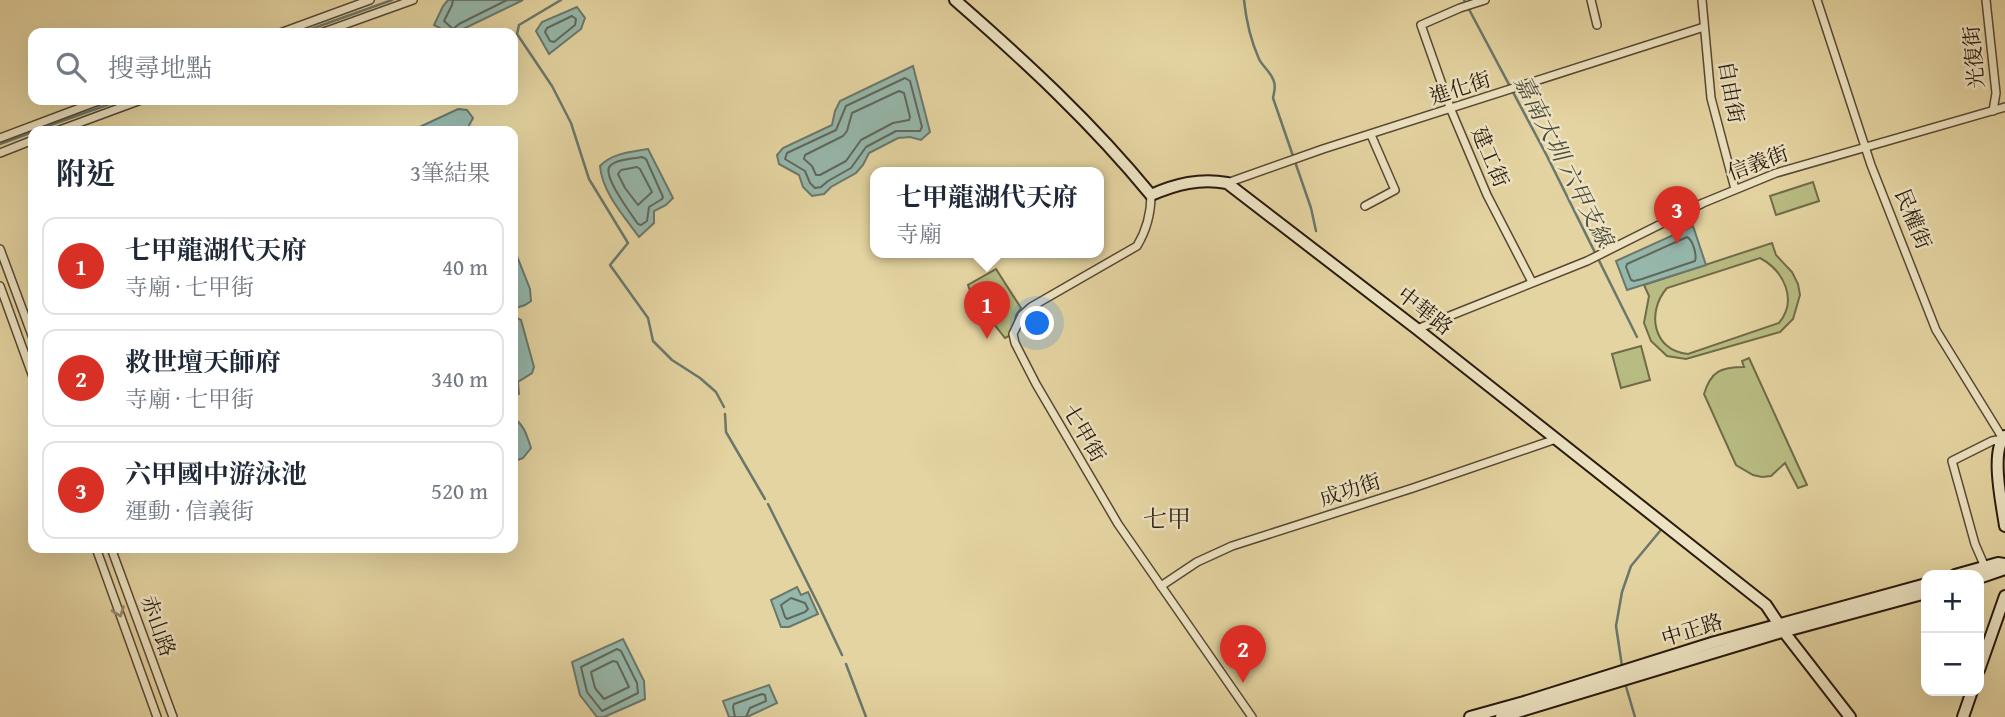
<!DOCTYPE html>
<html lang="zh-TW">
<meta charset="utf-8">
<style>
:root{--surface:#fff;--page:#f2f2f3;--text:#1f2937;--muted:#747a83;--line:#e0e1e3;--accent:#d93025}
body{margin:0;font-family:"Gentium Book Plus","Noto Serif TC",serif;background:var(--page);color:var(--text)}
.controls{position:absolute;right:21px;bottom:21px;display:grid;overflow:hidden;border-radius:14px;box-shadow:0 7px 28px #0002}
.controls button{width:63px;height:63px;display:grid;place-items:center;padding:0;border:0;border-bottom:2px solid var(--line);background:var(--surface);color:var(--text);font:35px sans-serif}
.you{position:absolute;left:1038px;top:324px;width:24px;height:24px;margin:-18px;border:5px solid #fff;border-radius:50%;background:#1a73e8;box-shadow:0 0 0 10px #1a73e833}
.badge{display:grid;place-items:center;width:46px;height:46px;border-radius:50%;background:var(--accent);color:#fff;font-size:23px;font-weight:700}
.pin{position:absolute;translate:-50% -58px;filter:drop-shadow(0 2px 4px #0008)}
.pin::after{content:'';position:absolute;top:37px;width:24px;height:21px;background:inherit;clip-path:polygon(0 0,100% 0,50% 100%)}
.popup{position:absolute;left:870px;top:167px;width:234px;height:91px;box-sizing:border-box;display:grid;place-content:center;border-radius:14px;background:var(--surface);filter:drop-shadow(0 2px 5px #0005);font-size:23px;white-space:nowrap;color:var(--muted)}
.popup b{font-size:26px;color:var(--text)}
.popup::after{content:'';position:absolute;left:50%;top:100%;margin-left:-14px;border:14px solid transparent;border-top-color:var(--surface)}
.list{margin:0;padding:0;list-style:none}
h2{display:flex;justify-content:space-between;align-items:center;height:91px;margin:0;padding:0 28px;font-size:30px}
h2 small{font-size:23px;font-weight:400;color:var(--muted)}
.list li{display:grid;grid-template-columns:46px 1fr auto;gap:21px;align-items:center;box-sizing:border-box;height:98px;margin:0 14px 14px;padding:0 14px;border:2px solid var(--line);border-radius:14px}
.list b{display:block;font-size:26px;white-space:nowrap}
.list p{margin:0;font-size:23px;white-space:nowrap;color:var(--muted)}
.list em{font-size:23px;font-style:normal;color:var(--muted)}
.icon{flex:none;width:38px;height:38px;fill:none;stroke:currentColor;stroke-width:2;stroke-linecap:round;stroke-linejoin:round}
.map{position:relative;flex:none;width:2005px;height:717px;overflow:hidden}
.search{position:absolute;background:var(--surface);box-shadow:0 7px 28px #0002;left:28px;top:28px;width:490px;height:77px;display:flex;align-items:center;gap:18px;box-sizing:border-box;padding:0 24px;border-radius:14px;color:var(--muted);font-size:26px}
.panel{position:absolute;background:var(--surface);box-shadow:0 7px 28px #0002;left:28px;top:126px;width:490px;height:427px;border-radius:14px}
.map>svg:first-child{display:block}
</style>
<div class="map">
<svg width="2005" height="717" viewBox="0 0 2005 717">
<rect width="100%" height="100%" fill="#e4d4a1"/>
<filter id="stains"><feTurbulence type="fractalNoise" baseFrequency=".00286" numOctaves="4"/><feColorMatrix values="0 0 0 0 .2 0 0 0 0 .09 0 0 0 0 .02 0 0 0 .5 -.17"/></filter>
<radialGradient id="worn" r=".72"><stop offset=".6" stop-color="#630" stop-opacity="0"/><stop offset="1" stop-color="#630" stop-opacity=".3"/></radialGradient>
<g fill="#b8bc82" stroke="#706b48" stroke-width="2" fill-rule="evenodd">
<path d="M1813,182L1819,201L1776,215L1770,196Z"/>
<path d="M1772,243L1776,255L1792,272L1798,284L1800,295L1793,319L1780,332L1686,359L1667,356L1651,341L1644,323L1649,296L1644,285ZM1760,258C1784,271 1798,300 1779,323L1688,354C1653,351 1646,312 1667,288Z"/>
<path d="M996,269L1021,308L1016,315L1013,334L1005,338L990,319L985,308L977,310L968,285Z"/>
<path d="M1641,346L1650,380L1621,388L1612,354Z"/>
<path d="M1749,358L1807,485L1798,488L1785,463L1771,476L1762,477L1753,475L1736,465L1704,394C1711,371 1721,367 1744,367L1742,361Z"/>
</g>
<g fill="#96b7ab" stroke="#6a786c" stroke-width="2">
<path d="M448,0H523L455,33H449L434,25L443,6Z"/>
<path d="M577,7L585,18L581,29L549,54L536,31L542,22Z"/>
<path d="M913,66L930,132L921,140L910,137L898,138L869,153L863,165L856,173L831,187L824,194L812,196L803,187L799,175L779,164L777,155L783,148L832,125L835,111L840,101Z"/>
<path d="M458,109L467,110L473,118L466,131H411Z"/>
<path d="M648,149L673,198L666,205L654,211V223L639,237C624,216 602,192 600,166C612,153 631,152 648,149Z"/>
<path d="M1693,226L1706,265L1627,290L1616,261Z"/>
<path d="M513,246L530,289L531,301L525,305L513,309Z"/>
<path d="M515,317L521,320L534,367L532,373L518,382L519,394L513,397V318Z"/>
<path d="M513,418C524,424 527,436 531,448L523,458L513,462Z"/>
<path d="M797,587L801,595L808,592L818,614L789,627H781L771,600Z"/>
<path d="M623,639L644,681L645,699L604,717H597L580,695L572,662Z"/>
<path d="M769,685L777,703L747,717H729L723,701Z"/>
</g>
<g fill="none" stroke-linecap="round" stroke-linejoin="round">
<g stroke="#60685c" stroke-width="2">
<path d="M453,0L452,5L444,21L453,29L459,24L507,0"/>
<path d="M572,16L576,19L575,25L554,42L550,41L545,32L547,28Z"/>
<path d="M905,78L910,81L922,127L920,131H896L866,147L851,168L828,181L821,187L815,188L810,183L805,171L785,159L787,153L836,130L846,106Z"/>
<path d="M899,91L904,93L910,117L909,120L893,123L861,140L846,161L820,175H816L812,166L804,159L805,155L843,136L847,131L852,113Z"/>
<path d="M642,157L646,159L663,197L662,199L649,207L647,221L641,225L638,224C632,215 601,175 610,166C616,159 633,159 642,157Z"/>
<path d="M637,167L640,169L652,192L638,205L625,188L618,174L621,170Z"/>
<path d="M1687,237C1693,240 1697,255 1695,261L1642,279L1634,281L1631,280L1626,267L1627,264Z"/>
<path d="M791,598L805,603L808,609L805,612L787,619L785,617L781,605Z"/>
<path d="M617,649L621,651L637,683L638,693L602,711L587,692L581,667Z"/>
<path d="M613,661L617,662L629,687L604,699L595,688L591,672Z"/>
<path d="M735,717L733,707L734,704L762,694L765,695L766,701L750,708L746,717"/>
</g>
<g stroke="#6a786c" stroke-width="2.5">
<path d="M561,0L519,25L517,34L552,86L571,123L589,179L628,243L610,265L648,318L653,341L672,360L700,378L716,392L724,407"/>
<path d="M1244,0C1246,19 1251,41 1259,59C1263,67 1272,73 1274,82C1276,87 1274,92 1273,98L1311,208L1316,231"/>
<path d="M1464,0L1547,156L1637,337"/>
<path d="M300,33L392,0"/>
<path d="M34,131L121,100"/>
<path d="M0,144L33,132"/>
<path d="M725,414L726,432L765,499"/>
<path d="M768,504L819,606L842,655"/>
<path d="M846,664L866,717"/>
<path d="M1622,666L1616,626L1622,592L1631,566L1660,531"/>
<path d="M1625,683L1635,717"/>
</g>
<defs>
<g id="street">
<path d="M1485,0L1460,8L1421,25L1451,110L1487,195L1532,282"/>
<path d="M1591,0L1597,25"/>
<path d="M1702,0L1711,98L1735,189"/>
<path d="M1817,0L1871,165L1936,330L2005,442"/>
<path d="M1986,0L1996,93L1993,111"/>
<path d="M280,33L370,0"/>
<path d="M321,33L413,0"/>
<path d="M57,131L141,100"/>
<path d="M0,138L101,100"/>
<path d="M0,153L33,140"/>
<path d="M1227,183L1323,149L1704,27"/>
<path d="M1151,195C1151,212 1146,231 1137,246L1031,307L1022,315L1013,334L1015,343L1036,384L1118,524L1252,717"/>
<path d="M1365,206L1395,190L1371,135"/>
<path d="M0,249L33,338"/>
<path d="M0,286L33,377"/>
<path d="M1417,329L1587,261L1703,203L1776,173L2005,107"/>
<path d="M96,548L157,717"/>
<path d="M111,548L173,717"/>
<path d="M1985,567L1975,544L1952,461L1992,441L2002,439"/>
<path d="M1161,586L1197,562L1232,546L1413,488L1556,439"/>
</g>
<g id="secondary">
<path d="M955,0C1025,61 1092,123 1151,195C1176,184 1200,178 1227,183L1417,329L1766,605L1784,632L1850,717"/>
<path d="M2005,436C1990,451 2002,505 2005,526"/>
<path d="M1955,575L1998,563L2005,564"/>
<path d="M1979,578L2005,569"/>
<path d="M1979,670L2005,596"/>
<path d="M1470,717L1524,702L1715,642L1926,584"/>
<path d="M1501,717L1775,634L1926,593"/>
<path d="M1963,717L1972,691"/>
</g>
</defs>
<use href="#street" stroke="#584833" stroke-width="10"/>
<use href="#secondary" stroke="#291a0e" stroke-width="14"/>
<use href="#street" stroke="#ede3c2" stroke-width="7"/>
<use href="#secondary" stroke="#ede3c2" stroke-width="10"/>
</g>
<defs><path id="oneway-chevron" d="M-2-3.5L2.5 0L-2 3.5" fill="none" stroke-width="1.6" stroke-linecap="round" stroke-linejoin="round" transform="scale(1.75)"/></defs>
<use stroke="#958971" href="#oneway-chevron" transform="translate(119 612) rotate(70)"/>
<g text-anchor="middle" stroke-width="5" stroke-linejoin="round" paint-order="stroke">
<g font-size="21" fill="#291a0e" stroke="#ede3c2">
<text transform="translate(1974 57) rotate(-95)" y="7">光復街</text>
<text transform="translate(1460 88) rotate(-18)" y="7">進化街</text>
<text transform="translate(1731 92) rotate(80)" y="7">自由街</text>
<text transform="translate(1490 157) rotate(67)" y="7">建工街</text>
<text transform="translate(1758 163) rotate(-20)" y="7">信義街</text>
<text transform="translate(1913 219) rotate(68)" y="7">民權街</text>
<text transform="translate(1425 311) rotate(38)" y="7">中華路</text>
<text transform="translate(1084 433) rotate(60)" y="7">七甲街</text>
<text transform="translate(1350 490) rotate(-18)" y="7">成功街</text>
<text transform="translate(158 626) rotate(70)" y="7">赤山路</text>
<text transform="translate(1692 630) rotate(-17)" y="7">中正路</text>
</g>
<g font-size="23" font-style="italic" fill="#4a493d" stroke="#ede3c2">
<text transform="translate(1564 161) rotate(63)" y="8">嘉南大圳 六甲支線</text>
</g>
<g font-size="24" fill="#291a0e" stroke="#ede3c2">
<text x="1167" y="527">七甲</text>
</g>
</g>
<rect width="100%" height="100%" filter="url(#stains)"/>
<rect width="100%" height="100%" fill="url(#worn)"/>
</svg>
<div class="controls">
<button>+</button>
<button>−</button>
</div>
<div class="you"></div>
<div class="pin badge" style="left:987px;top:339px">1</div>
<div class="popup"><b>七甲龍湖代天府</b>寺廟</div>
<div class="pin badge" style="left:1243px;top:683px">2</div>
<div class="pin badge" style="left:1677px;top:244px">3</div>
<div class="search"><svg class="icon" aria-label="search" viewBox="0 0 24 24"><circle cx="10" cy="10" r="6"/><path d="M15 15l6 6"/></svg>搜尋地點</div>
<section class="panel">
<h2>附近<small>3筆結果</small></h2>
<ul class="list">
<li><span class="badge">1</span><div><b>七甲龍湖代天府</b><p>寺廟 · 七甲街</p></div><em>40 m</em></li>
<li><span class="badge">2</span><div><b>救世壇天師府</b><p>寺廟 · 七甲街</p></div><em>340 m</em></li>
<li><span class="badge">3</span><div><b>六甲國中游泳池</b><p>運動 · 信義街</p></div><em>520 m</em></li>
</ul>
</section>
</div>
